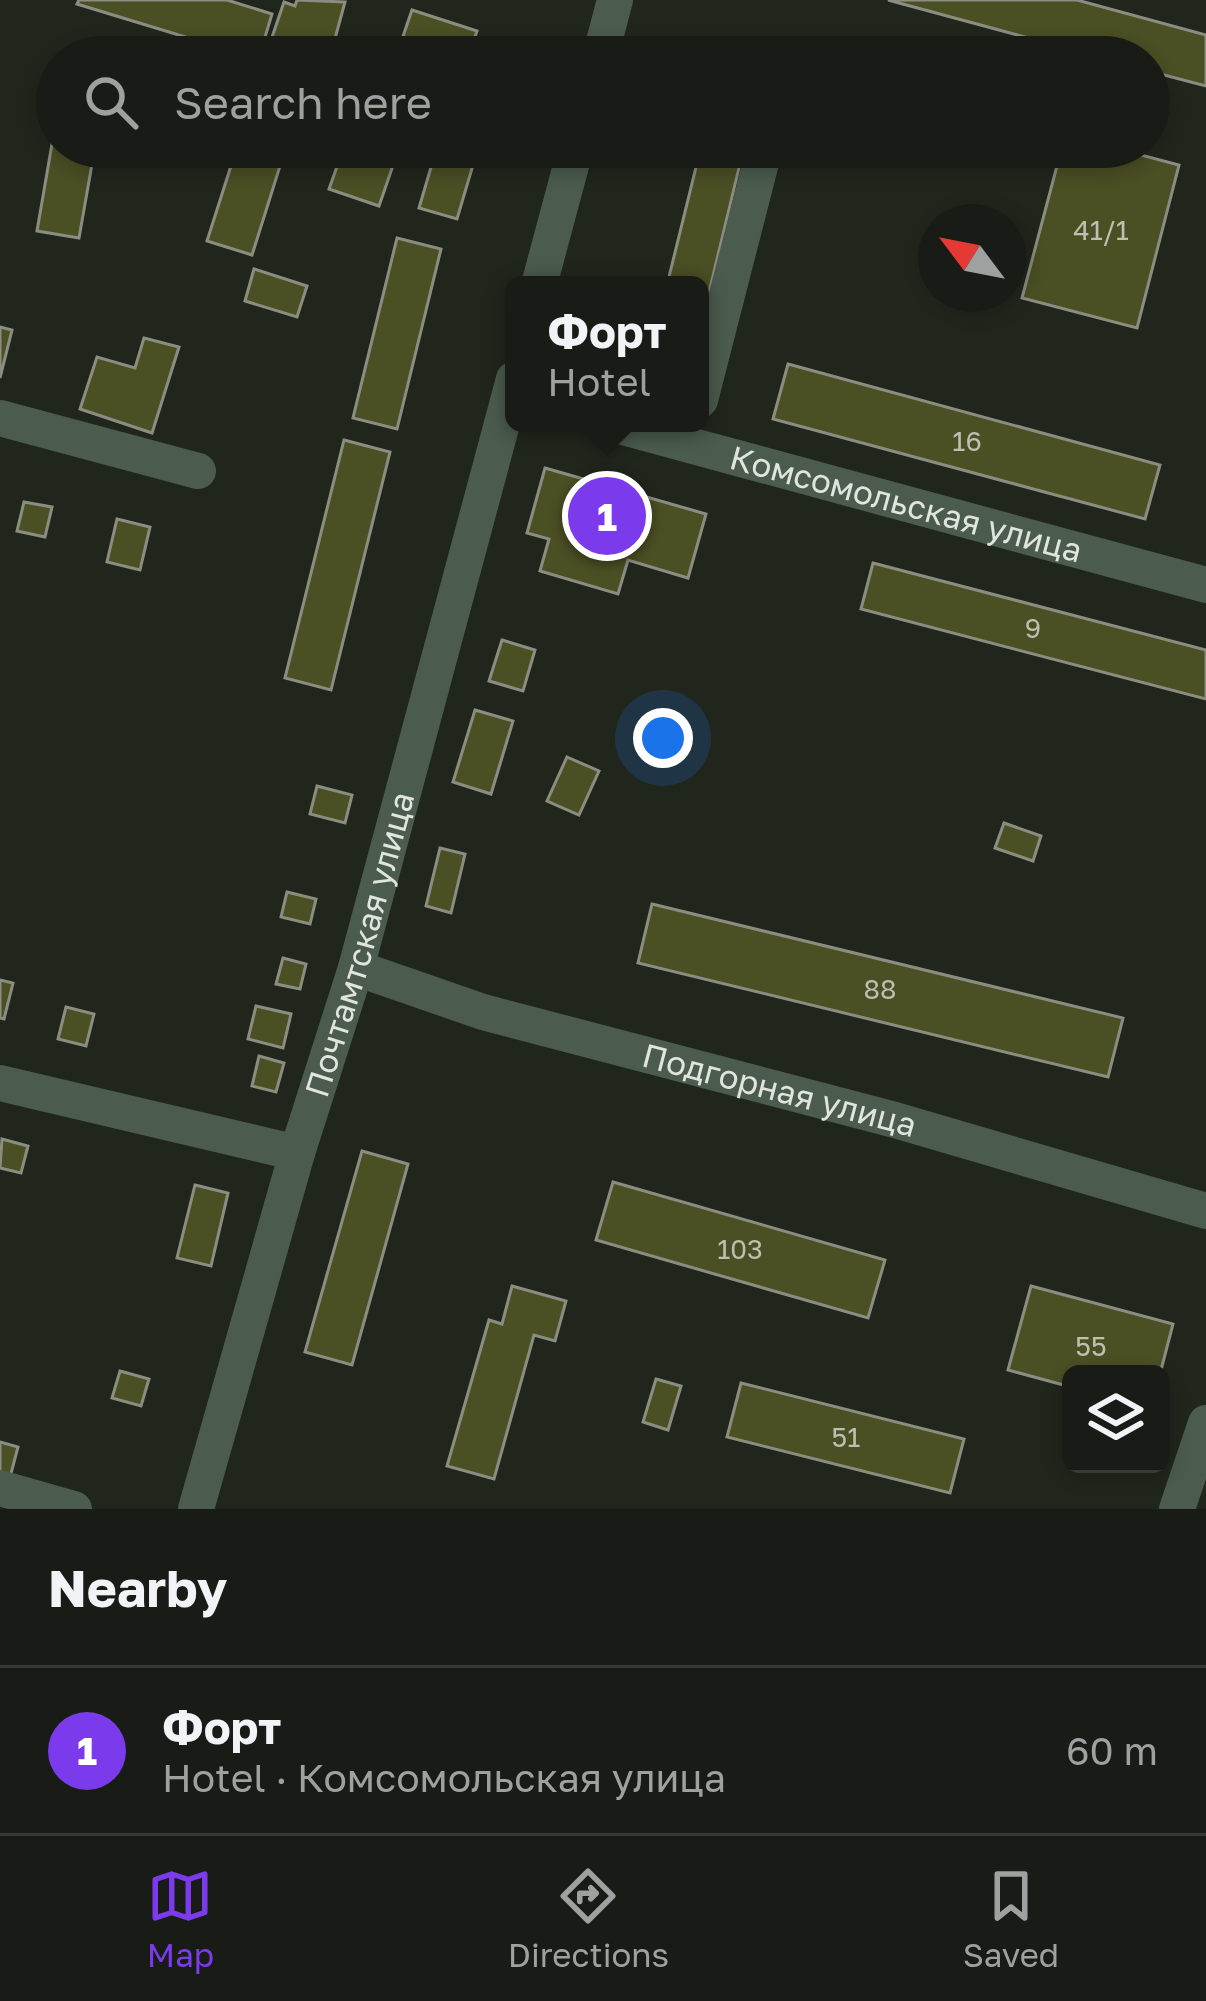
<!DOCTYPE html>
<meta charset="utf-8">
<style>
:root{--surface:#191c16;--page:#262923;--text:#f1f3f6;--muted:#9fa1a1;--line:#373a35;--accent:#7c3aed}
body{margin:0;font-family:"Golos Text",sans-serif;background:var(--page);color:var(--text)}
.controls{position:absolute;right:36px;bottom:36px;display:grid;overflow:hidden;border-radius:18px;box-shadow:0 6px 18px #0003}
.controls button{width:108px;height:108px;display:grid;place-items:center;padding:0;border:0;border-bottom:3px solid var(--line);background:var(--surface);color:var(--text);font:60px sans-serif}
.compass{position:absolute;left:918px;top:204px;width:108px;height:108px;border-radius:50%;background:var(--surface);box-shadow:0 6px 18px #0003;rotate:302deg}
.you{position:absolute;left:663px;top:738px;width:42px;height:42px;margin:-30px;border:9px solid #fff;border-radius:50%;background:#1a73e8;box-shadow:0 0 0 18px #1a73e833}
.badge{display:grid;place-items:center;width:78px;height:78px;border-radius:50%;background:var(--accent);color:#fff;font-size:39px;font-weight:700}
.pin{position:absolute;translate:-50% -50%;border:6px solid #fff;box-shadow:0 3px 12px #0006}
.popup{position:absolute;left:505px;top:276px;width:204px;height:156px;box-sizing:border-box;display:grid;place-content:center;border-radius:18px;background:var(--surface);filter:drop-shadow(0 3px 9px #0005);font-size:39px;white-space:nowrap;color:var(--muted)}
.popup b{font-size:45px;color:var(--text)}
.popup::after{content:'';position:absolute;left:50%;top:100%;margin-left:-24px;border:24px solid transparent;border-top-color:var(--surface)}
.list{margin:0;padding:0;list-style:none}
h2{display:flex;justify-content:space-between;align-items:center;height:156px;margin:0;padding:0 48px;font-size:51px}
h2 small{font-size:39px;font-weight:400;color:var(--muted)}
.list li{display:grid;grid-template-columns:78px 1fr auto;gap:36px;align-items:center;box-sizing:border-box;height:168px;padding:0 48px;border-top:3px solid var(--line)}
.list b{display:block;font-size:45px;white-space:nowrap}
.list p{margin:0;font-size:39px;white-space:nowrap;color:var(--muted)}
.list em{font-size:39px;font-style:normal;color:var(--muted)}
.icon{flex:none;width:66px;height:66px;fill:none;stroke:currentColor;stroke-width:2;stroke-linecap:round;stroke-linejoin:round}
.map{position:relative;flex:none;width:1206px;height:1509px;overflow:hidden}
.search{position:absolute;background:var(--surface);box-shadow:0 6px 18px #0003;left:36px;right:36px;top:36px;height:132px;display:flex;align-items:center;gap:30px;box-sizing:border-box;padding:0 42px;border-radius:66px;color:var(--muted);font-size:45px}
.sheet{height:324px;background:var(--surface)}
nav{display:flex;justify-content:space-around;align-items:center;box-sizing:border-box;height:168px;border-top:3px solid var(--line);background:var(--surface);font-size:33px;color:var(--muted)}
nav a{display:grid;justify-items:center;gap:6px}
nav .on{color:var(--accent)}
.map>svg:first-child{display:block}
</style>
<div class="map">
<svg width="1206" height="1509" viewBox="0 0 1206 1509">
<rect width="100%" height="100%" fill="#21261d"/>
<g fill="#4b4f24" stroke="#8b8d81" stroke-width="3">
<path d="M79,0H227L272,14L259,57H251L77,4Z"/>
<path d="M297,0L345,2L330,57H287L267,52L284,2L295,6Z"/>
<path d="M888,0H1077L1206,35V86L1149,71V57H1099Z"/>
<path d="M412,10L477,31L468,57H396Z"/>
<path d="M727,42L768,52L766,57H723Z"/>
<path d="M57,115V147H95L79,238L37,231Z"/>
<path d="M237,147H286L252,255L207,241Z"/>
<path d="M344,147H387L398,151L379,206L329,189Z"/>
<path d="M437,147L476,155L457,219L419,208Z"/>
<path d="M701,147H744L700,330V285H667Z"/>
<path d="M1062,147H1111L1179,165L1137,328L1022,298Z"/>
<path d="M397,238L441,249L397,429L353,418Z"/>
<path d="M254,269L307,286L297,317L245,301Z"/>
<path d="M0,327L12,330L0,378Z"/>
<path d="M144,338L179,347L152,433L80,409L97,357L135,368Z"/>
<path d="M788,364L1160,465L1145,519L773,419Z"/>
<path d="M344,440L390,452L331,690L285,678Z"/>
<path d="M545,468L706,514L688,578L628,560L618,594L540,571L549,539L527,533Z"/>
<path d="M24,502L52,507L45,537L17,531Z"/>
<path d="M117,519L150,527L140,570L107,562Z"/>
<path d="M873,563L1206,650V699L861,609Z"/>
<path d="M502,640L535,650L523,691L489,681Z"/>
<path d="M475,710L513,721L491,794L453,782Z"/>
<path d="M567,757L599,771L579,815L547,801Z"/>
<path d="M317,786L352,795L345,823L310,814Z"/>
<path d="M1004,823L1041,836L1033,861L995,848Z"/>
<path d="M440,848L465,854L451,913L426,906Z"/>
<path d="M287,892L316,899L310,924L281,917Z"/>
<path d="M652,904L1123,1018L1108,1077L638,963Z"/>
<path d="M283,958L306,964L300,989L276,984Z"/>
<path d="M0,980L13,983L4,1019L0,1018Z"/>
<path d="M256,1006L291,1014L283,1048L248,1039Z"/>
<path d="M66,1007L94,1014L86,1046L58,1039Z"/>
<path d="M259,1056L284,1063L276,1092L252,1086Z"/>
<path d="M2,1139L28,1146L21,1173L0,1168Z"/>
<path d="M362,1151L408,1164L352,1365L305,1352Z"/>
<path d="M613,1182L885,1260L868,1318L596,1240Z"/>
<path d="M195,1185L228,1193L211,1266L177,1258Z"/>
<path d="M512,1286L566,1301L555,1341L534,1335L494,1479L447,1466L489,1320L502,1324Z"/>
<path d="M1031,1286L1173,1324L1160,1374H1071V1387L1008,1370Z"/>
<path d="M120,1371L149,1379L141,1406L112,1398Z"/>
<path d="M656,1379L681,1386L668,1430L643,1422Z"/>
<path d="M741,1383L964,1439L950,1493L727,1437Z"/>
<path d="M0,1442L18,1447L8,1485L0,1483Z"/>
</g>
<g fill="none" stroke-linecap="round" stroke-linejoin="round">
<g stroke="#4b5b4e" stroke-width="36">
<path d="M600,57L615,0"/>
<path d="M539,285L576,147"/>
<path d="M700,400L765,147"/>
<path d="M0,418L198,471"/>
<path id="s1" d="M608,423L1206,585"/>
<path id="s2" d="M356,968L483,1012L895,1120L1206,1211"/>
<path d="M0,1083L297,1153"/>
<path d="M0,1488L74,1509"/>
<path id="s3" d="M196,1509L297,1153L356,968L514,379"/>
<path d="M1177,1509L1206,1423"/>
</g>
</g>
<g text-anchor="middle" stroke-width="9" stroke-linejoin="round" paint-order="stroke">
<g font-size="27" fill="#bcc0b0">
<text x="1101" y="240">41/1</text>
<text x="967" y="451">16</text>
<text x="1033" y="638">9</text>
<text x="880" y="999">88</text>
<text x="740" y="1259">103</text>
<text x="1091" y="1356">55</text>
<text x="846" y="1447">51</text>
</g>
<g font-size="33" fill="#e1e5df" stroke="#0c0e0a">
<text dy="12" stroke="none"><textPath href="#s1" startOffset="309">Комсомольская улица</textPath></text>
<text dy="12" stroke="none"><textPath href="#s3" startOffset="588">Почтамтская улица</textPath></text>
<text dy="12" stroke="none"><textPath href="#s2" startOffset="441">Подгорная улица</textPath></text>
</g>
</g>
</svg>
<div class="controls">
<button><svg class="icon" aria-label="layers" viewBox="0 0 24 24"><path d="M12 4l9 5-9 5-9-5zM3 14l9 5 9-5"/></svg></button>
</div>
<svg class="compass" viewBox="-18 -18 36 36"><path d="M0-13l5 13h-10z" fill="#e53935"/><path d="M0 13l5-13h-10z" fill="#9fa1a1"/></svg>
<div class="you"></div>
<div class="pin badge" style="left:607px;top:516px">1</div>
<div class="popup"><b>Форт</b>Hotel</div>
<div class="search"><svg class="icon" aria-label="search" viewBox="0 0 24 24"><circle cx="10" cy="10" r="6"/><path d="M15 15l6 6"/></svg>Search here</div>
</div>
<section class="sheet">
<h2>Nearby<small></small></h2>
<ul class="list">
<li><span class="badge">1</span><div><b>Форт</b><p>Hotel · Комсомольская улица</p></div><em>60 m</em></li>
</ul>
</section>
<nav>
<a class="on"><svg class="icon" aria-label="map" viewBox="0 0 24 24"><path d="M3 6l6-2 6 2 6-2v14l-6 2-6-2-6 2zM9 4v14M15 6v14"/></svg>Map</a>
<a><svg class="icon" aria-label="directions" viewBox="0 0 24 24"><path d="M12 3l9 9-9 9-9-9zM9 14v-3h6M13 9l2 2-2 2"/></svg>Directions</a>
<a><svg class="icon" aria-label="saved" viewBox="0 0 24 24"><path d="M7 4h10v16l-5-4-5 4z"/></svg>Saved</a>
</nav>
